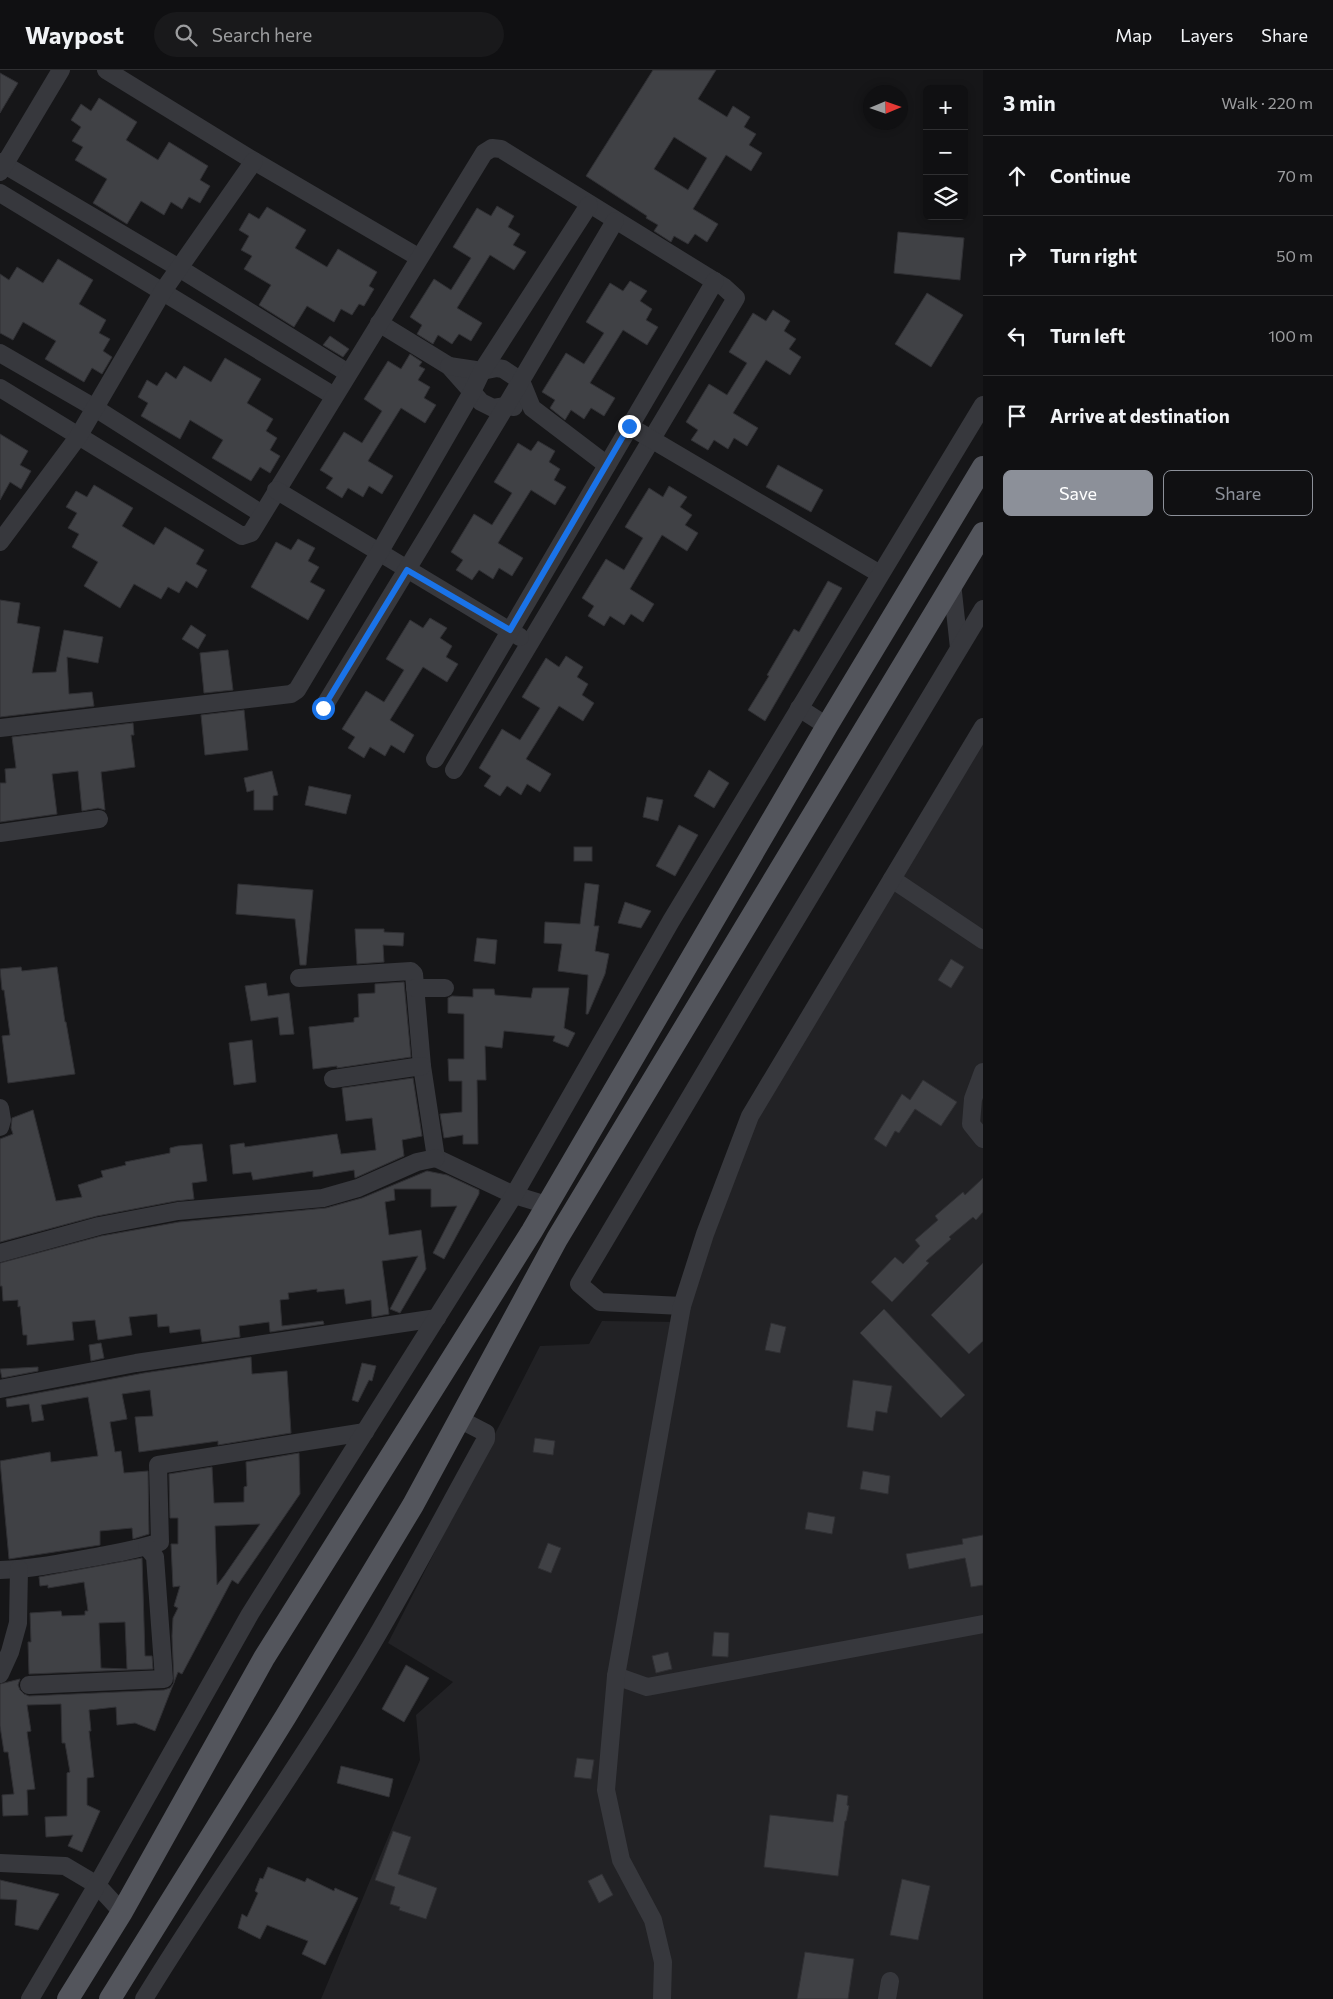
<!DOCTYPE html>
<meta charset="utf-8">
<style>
:root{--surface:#101012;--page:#19191b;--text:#f1f3f6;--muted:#9c9d9f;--line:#303032;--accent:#8c9099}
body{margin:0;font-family:Commissioner,sans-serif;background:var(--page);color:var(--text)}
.controls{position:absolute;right:15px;top:15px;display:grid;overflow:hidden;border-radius:8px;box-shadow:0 2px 8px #0003}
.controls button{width:45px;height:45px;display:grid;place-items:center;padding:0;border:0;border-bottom:1px solid var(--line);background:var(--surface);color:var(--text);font:25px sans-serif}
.compass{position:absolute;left:863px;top:15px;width:45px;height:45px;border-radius:50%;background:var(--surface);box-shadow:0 2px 8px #0003;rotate:88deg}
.stop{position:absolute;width:15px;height:15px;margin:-11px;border:4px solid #1a73e8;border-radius:50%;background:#fff}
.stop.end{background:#1a73e8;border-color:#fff;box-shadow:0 1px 5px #0008}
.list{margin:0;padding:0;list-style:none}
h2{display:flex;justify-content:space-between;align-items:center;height:65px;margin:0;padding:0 20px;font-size:21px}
h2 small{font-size:16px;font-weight:400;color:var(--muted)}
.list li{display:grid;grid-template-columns:32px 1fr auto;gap:15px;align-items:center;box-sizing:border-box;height:80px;padding:0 20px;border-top:1px solid var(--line)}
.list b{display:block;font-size:19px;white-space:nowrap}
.list em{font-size:16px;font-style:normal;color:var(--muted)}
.actions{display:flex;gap:10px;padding:15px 20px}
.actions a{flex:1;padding:11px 0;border:1px solid var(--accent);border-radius:8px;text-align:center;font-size:18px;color:var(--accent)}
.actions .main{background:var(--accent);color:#fff}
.icon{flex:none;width:28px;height:28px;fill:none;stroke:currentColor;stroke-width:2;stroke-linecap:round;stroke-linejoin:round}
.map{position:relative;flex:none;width:983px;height:1929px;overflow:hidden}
header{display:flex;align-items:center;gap:30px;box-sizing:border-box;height:70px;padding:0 25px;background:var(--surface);border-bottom:1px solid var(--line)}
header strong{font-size:24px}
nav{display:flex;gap:28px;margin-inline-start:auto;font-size:18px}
.search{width:350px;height:45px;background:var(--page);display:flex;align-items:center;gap:12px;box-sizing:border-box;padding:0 18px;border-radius:28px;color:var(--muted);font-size:19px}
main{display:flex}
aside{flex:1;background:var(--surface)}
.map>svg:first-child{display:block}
</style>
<header>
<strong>Waypost</strong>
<div class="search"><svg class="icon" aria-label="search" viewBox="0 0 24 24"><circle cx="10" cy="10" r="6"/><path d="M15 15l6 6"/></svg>Search here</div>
<nav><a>Map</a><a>Layers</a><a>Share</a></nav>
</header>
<main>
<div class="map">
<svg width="983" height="1929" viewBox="0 0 983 1929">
<rect width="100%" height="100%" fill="#161618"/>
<path fill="#222225" d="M983,657V1929H321L420,1690L416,1645L453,1612L388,1573L540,1276L589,1274L602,1251L681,1252L750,1046Z"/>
<g fill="#404145" stroke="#303034" fill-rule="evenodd">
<path d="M653,0H716L698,29L727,47L733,36L750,47L744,57L756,64L749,75L762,83L751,101L726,85L693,139L718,154L707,172L695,164L688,174L674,166L671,172L654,161L658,155L646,148L647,146L586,106ZM674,67L707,88L688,120L654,99Z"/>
<path d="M0,3L18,13L0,43Z"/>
<path d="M99,28L137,52L126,70L158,90L169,72L208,96L200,110L210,116L200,133L189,127L182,139L171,132L164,145L141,131L127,154L93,133L107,109L75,90L83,77L72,71L81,57L71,50L81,34L91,41Z"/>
<path d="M497,136L514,146L508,157L520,164L513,175L526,182L514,200L490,185L457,238L482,253L471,271L459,264L452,274L438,265L433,274L417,264L422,255L410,247L434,209L451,220L471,188L453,177L477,138L491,146Z"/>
<path d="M267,137L306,160L295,178L327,197L338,179L377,202L369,216L374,219L364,236L359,234L352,245L341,239L334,252L307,236L294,257L259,235L271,215L244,199L252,186L241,180L249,166L239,160L249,143L259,149Z"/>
<path d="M898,162L964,168L960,210L894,203Z"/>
<path d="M58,189L93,210L79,234L106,250L99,263L110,269L103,281L112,287L102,304L92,298L84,312L45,289L56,271L23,252L13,270L0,263V204L9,210L17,197L43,213Z"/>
<path d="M630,211L647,221L640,231L652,239L646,250L658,257L647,275L623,260L590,313L615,328L604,346L591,338L584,349L571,340L565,350L550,338L555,330L542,322L566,283L584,294L604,263L586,252L610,213L623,221Z"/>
<path d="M927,223L963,245L931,297L895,274Z"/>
<path d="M773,240L790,251L784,261L796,269L789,279L801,287L790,305L766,290L733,343L758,358L747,376L734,368L728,379L714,370L708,380L691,370L698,360L686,352L709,314L727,325L747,293L729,282L753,243L766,251Z"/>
<path d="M330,266L349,279L343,287L323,275Z"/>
<path d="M410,284L422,292L419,296L425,299L418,310L430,317L424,328L436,335L425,353L401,338L368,391L393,406L382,424L369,416L363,427L348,418L342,428L326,418L333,408L320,400L344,362L362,373L382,341L364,329L388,291L401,299Z"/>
<path d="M225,288L261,309L247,333L273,349L266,361L277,368L270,380L280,386L270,403L260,397L251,411L212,388L223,370L190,350L180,369L141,346L148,333L138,327L147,310L157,316L166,302L176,309L184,296L211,312Z"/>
<path d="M0,364L28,381L20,395L31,401L21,419L10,412L0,430Z"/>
<path d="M538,371L555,381L549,392L560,399L554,410L566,417L555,435L531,420L498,473L523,488L512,506L499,498L493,509L479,500L472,510L456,500L463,490L451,482L474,444L492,455L512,423L494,412L518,373L531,381Z"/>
<path d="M778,395L823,420L811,442L766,417Z"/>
<path d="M94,415L133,438L122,456L154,475L165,457L204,480L196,494L207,500L197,518L186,511L179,523L168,517L161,529L134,514L120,538L84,516L98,492L72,477L79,464L68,458L77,443L66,437L76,421L87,427Z"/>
<path d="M669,416L687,427L680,437L692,445L685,455L698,463L687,481L662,465L630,519L654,534L643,552L631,544L624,555L610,546L604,556L588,546L594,536L582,528L606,489L624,500L643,468L625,457L649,418L663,427Z"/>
<path d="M298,469L315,478L308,491L319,497L310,512L325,520L308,550L251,517L276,472L291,480Z"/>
<path d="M828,511L842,518L765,651L748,640L769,606L767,605L794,559L799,562Z"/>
<path d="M0,530L20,533L17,553L40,557L32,603L56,602L64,560L103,567L98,593L67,587L69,624L92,622L94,636L0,647Z"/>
<path d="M430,548L447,558L440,568L452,576L446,587L458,594L447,612L423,597L390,650L414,665L404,683L391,675L385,686L370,677L364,688L348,678L355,667L342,659L366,621L384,632L404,600L386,589L410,550L423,558Z"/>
<path d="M191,555L206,565L198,579L182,569Z"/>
<path d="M228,580L233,620L204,623L200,583Z"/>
<path d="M566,586L583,597L577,607L588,614L582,625L594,633L583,651L559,636L526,689L551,704L540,722L527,714L521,725L507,716L500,726L484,716L491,706L479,698L502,659L520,670L540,638L522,627L546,588L559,597Z"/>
<path d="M244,640L248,680L205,685L201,645Z"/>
<path d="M133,653L134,665H131L135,697L101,702L105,740L98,738L82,741L78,701L52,704L57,744L0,752V713H6L5,699L16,698L12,667Z"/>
<path d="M709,700L729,713L714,738L694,726Z"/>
<path d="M272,701L278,725L273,726V740H254V720L247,722L244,708Z"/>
<path d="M309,716L351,725L346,744L305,735Z"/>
<path d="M647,727L663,730L658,751L643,747Z"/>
<path d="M679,755L698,765L675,806L656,796Z"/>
<rect x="574" y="777" width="18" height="14"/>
<path d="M585,813L599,815L594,856H599L595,881L609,884L605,904L588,944H586L588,905L558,901L562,874L544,873L545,852L580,854Z"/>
<path d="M238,814L313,820L306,895H300L295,849L236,844Z"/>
<path d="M625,832L651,841L641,858L618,853Z"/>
<path d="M355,859H384V862L404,863L403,876L383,875L384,892L357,894Z"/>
<path d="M477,868L497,870L495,894L474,891Z"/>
<path d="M951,889L964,897L951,918L938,910Z"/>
<path d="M21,897L22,901L57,897L65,952H66L75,1004L8,1013L2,966L10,965L4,920H2L0,899Z"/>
<path d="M404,912L411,987L337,998V996L313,999L309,957L354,952V948L359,947L358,924L375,923V914Z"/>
<path d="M266,913L268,926L289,923L294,964L280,965L278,947L251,951L245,916Z"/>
<path d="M533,918H569L564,958L575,963L568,977L553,971L555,966L504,961L502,978L485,976L486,1010H477L478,1074H463V1065L444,1068L440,1044L462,1042V1011H449L448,989H464V944L448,943V928L452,926L473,927V919H494L495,925L531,928Z"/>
<path d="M252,970L256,1012L234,1015L229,973Z"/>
<path d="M413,1008L422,1066L402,1070L404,1086L355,1108L354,1100L313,1107V1101L253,1110L251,1102L233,1104L230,1075L244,1073L245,1077L337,1064L341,1084L376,1080L372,1048L346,1051L342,1018Z"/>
<path d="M923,1010L957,1032L941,1056L915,1039L899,1063L895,1061L886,1077L874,1069L902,1024L910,1030Z"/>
<path d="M33,1040L56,1131L82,1127L78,1115L103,1107L101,1101L126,1095L125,1092L170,1083V1078L178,1076L202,1074L207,1111L192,1113L194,1129L176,1131L97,1146L0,1172V1069L13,1064L11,1058L12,1048Z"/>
<path d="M427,1101L447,1105L479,1120V1124L444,1189L433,1183L457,1136L431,1137V1119H394L395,1130L385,1132L389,1165L421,1160L426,1199L400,1243L390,1239L418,1186L382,1191L389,1244L372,1247L371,1230L346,1234L344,1219L317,1222V1219L288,1223L289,1229L280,1230L282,1256L323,1251L324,1254L270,1262L269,1252L239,1256L240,1267L202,1272L200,1259L170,1263L169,1256L158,1257L157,1244L129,1247L132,1265L98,1270L95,1250L72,1252L74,1270L27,1275V1265H23L20,1236L18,1237V1230L3,1231L2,1216H0V1193L101,1166L179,1152L326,1138L362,1128Z"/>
<path d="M983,1108V1142L976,1150L973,1147L949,1167L951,1169L926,1191L929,1193L892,1232L871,1212L895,1187L903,1194L920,1176L915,1170L938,1150L935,1146L963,1122L965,1125Z"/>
<path d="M983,1193V1271L969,1284L931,1245Z"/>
<path d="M884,1239L965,1325L941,1348L860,1263Z"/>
<path d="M771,1253L786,1257L780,1283L765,1280Z"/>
<path d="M101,1273L104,1288L91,1291L89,1275Z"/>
<path d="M251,1287L252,1304L287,1301L291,1363L218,1375V1371L139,1382L135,1347L153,1346L150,1320L122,1324L127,1349L110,1352L115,1382L121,1381L124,1403L148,1401L149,1464L133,1469L132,1458L100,1461V1475L9,1489L0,1391L50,1382L51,1392L98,1386L88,1327L41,1335L44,1350L32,1352L29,1334L7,1337L6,1329L144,1303Z"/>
<path d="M362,1293L376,1296L372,1311L369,1310L358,1332L352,1330Z"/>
<path d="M38,1297V1301L2,1308L0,1299Z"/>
<path d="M853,1310L892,1316L887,1343L876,1341L873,1361L847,1357Z"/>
<path d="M535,1368L555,1371L553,1385L533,1382Z"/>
<path d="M299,1383L300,1424L238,1514L232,1510L182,1604L178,1602L155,1661L135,1653L117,1655L116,1637L89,1640L91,1661H89L94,1707L87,1708V1735L100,1741L82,1782L68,1776L73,1765L46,1767L45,1747L67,1746V1703L70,1702L65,1673H62L61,1634L27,1635L31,1661L27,1662L35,1719L27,1720L28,1745L3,1746L2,1725L14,1724L8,1682H4L0,1656V1614L20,1609L18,1615L20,1620L24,1624L29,1626L164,1620L170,1618L174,1613L172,1566L173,1548L178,1538L174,1536L180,1516L173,1517L171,1474H178V1448H170L169,1404L212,1397L214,1433L244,1432V1417L247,1416L246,1392ZM260,1454L224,1506L217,1515L215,1456Z"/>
<path d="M863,1401L890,1406L888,1424L860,1419Z"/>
<path d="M808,1442L835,1447L832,1464L805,1459Z"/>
<path d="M983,1465V1515L971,1517L965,1488L909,1499L906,1484L963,1474L962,1469Z"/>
<path d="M548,1473L561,1478L551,1503L538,1498Z"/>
<path d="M142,1488L145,1586H152L153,1599L29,1604L28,1572H31L30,1543L61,1541L62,1546L85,1545V1541H88L84,1512L48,1518V1515L40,1516L39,1507ZM125,1552L127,1599L101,1598L99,1553Z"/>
<path d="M714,1562L729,1563L728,1587L712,1586Z"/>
<path d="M668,1582L672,1599L656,1603L652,1586Z"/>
<path d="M406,1595L429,1608L404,1652L382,1639Z"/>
<path d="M577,1688L594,1690L591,1709L574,1707Z"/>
<path d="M341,1696L393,1709L389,1727L337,1713Z"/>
<path d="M837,1724L848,1726L847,1735L849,1736L846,1751H845L838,1806L764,1797L770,1745L833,1752Z"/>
<path d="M393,1761L411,1767L398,1804L437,1818L426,1849L399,1840L400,1837L390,1834L395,1817L375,1810Z"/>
<path d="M268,1797L305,1812L307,1808L334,1821L335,1818L358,1828L325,1895L302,1884L308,1871L267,1855L260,1869L238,1858L242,1844L247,1847L258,1823L255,1821L260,1808L263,1809Z"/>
<path d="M602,1804L613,1825L599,1833L588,1811Z"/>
<path d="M902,1809L930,1816L918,1870L890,1865Z"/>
<path d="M0,1810L59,1824L38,1860L15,1855L17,1830L0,1829Z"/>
<path d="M805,1882L854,1889L848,1929H797Z"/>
</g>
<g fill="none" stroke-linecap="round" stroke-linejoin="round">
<g stroke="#37383d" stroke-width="18">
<path d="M106,0L254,91L418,187"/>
<path d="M0,92L179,198L348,303"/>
<path d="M0,102L61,0"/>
<path d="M0,123L334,326"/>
<path d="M379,253L449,296L481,332L493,338L506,336L514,337"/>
<path d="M0,283L95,338L262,444"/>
<path d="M449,296L482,301L497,298L503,299L521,311L532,338L607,395"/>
<path d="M0,318L242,466L251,463L484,83L492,78L501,79L724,217L736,228L454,700"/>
<path d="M629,356L880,504"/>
<path d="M276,420L520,567"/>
<path d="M0,472L78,367L163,221L254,91"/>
<path d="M952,513L959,578"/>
<path d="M323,638L506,336L615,151"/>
<path d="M799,638L827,656"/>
<path d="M0,658L291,624L297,620L379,483L472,322L482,301L589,135"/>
<path d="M435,689L715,211"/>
<path d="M0,763L99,749"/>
<path d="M892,809L983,870"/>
<path d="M299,908L411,901L414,904L422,996L436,1088L514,1125L547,1135"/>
<path d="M415,918H445"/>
<path d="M983,1002L973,1029L971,1054L983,1069"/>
<path d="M333,1009L422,996"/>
<path d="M0,1038L2,1050L0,1057"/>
<path d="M0,1183L99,1156L178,1141L323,1128L358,1118L417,1092L436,1088"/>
<path d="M682,1236L600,1232L579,1214L762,906L983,539"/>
<path d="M0,1319L136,1293L437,1248"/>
<path d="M0,1500C33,1499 67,1492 100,1486C120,1482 141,1479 160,1472L158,1395L365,1362"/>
<path d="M0,1604L10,1582L18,1553L19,1499"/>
<path d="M616,1606L647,1617L983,1554"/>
<path d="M29,1615L164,1609L155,1487L147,1477"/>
<path d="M0,1793L65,1796L97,1815L122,1842"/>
<path d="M30,1929L97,1815L250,1544L514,1125L671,851L983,335"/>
<path d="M144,1929C211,1819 287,1715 354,1604C401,1528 442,1448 486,1369V1363L459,1349"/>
<path d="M662,1929L663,1892L653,1850L621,1790L606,1720L616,1606L682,1236L705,1164L750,1046L983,657"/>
<path d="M887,1929L890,1911"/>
</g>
<g stroke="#53555c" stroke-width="22">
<path d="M68,1929L122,1842L264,1588L532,1161L827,656L983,397"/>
<path d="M110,1929L286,1646L413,1435L557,1169L983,463"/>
</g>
</g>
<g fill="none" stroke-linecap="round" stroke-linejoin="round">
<path stroke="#1a73e8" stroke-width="6" d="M323,638L407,500L510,560L629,356"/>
</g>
</svg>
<div class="controls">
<button>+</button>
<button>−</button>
<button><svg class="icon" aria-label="layers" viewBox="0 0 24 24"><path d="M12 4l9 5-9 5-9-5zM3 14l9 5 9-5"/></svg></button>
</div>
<svg class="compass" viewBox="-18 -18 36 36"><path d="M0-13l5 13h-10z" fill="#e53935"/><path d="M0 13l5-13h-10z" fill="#9c9d9f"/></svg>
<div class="stop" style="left:323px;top:638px"></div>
<div class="stop end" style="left:629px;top:356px"></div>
</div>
<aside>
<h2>3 min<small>Walk · 220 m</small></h2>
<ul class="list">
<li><svg class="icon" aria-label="ahead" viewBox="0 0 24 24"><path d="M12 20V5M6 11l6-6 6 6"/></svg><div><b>Continue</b></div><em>70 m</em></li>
<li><svg class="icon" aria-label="right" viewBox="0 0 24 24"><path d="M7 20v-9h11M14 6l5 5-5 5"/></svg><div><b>Turn right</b></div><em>50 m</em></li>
<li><svg class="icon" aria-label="left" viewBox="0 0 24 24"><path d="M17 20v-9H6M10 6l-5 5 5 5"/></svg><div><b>Turn left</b></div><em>100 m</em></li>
<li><svg class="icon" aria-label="arrive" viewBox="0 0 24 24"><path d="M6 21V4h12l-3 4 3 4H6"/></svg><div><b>Arrive at destination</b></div></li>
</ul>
<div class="actions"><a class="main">Save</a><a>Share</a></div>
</aside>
</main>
